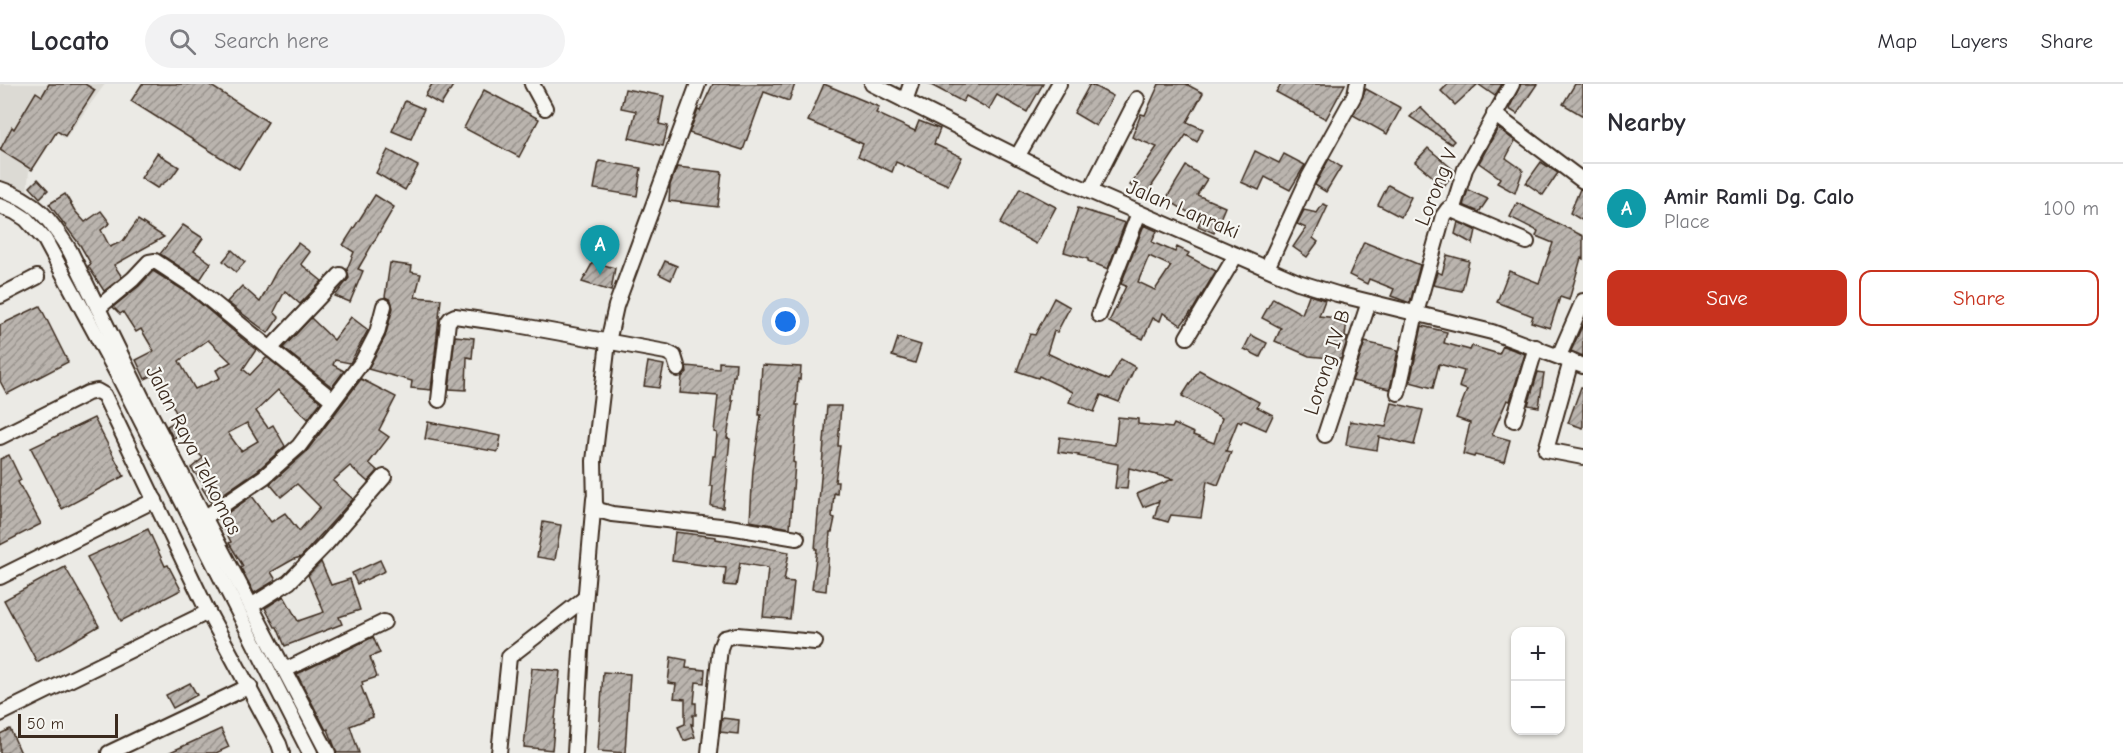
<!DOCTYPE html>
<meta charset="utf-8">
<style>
:root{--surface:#fff;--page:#f2f2f3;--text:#2b2b33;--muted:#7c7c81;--line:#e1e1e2;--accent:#c8321e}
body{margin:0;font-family:"Comic Neue",sans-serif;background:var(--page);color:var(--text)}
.controls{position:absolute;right:18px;bottom:18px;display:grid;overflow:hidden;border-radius:12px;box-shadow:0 2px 4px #0004}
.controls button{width:54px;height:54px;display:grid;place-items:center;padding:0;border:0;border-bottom:2px solid var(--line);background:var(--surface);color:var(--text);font:30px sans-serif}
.scale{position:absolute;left:18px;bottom:15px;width:100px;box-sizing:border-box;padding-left:6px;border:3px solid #3b2a1e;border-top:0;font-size:16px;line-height:21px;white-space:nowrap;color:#3b2a1e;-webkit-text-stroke:4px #f6f6f2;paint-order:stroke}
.you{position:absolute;left:786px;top:238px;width:21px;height:21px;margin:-15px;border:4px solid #fff;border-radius:50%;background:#1a73e8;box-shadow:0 0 0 9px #1a73e833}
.badge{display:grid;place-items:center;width:39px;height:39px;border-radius:50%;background:var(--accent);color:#fff;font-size:20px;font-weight:700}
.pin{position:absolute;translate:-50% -50px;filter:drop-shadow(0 2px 3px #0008)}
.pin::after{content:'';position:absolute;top:32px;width:21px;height:18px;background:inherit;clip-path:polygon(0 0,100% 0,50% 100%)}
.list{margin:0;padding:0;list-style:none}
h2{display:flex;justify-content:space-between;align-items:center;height:78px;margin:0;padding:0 24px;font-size:26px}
h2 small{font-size:20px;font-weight:400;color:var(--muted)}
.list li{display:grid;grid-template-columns:39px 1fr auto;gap:18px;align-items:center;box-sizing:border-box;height:90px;padding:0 24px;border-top:2px solid var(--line)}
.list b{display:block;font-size:22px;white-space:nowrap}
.list p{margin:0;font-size:20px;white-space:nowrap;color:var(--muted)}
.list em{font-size:20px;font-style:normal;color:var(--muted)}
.actions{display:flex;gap:12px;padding:18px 24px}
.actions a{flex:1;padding:14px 0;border:2px solid var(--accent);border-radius:12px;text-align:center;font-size:21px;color:var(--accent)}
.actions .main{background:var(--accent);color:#fff}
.icon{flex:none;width:33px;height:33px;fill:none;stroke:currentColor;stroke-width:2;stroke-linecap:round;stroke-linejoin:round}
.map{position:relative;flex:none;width:1583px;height:669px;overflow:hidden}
header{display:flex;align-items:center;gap:36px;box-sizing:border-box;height:84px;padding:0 30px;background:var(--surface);border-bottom:2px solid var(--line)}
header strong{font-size:28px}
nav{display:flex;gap:33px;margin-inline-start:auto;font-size:21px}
.search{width:420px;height:54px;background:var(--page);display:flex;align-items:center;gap:15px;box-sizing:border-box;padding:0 21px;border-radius:33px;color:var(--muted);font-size:22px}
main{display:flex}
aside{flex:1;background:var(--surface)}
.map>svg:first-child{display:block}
</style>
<header>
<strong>Locato</strong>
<div class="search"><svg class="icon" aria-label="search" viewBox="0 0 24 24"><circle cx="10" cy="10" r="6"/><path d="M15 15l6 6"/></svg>Search here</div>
<nav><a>Map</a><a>Layers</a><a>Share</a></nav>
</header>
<main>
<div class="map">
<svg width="1583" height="669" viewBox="0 0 1583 669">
<defs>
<pattern id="building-hatch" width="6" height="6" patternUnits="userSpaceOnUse" patternTransform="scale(1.5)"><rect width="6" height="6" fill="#bab4ae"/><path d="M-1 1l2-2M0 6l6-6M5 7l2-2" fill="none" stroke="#98938d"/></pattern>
</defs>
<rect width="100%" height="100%" fill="#ebeae5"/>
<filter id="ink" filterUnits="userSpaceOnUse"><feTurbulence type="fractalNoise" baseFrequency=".0167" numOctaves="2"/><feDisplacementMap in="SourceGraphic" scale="12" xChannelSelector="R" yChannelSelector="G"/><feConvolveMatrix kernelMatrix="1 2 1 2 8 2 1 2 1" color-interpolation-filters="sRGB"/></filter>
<g filter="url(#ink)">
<path fill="#dcdad4" d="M0,0H105L65,55L55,46L29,87L27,109L0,102Z"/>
<g fill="url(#building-hatch)" stroke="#3b2a1e" stroke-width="1.5" fill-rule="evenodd">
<path d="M49,0H85L95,6L65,52L57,47L32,86L0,66L12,43L14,45L36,8L42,12Z"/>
<path d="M142,0H208L268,38L239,85L131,17Z"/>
<path d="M432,0H454L441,21L425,12Z"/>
<path d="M713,0H795L789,17L764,8L743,66L689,49L698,26L700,27Z"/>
<path d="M824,0L879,23L876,29L915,47L919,37L940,45L934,60L962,73L948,101L896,78L892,88L858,72L863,60L808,37Z"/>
<path d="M929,0H1043L1027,28L997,11L989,25L966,12L963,18Z"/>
<path d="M1090,0L1113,12L1096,42L1074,29Z"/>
<path d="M1159,0H1186L1203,9L1187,38L1203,45L1197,58L1186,51L1145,112L1130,101L1157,63L1132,53L1141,30L1145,31Z"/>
<path d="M1281,0H1345L1326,35L1276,8Z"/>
<path d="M1448,0H1478L1455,21L1441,7Z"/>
<path d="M1478,0H1502L1495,12Z"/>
<path d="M1521,0H1537L1517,30L1509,25Z"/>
<path d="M1575,0H1583V32L1563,20Z"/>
<path d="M625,5L664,12L659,40L668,42L663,62L629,54L636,27L621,24Z"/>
<path d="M1366,5L1401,24L1387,50L1353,31Z"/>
<path d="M484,6L539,35L519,73L464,44Z"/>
<path d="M405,17L424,25L411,55L392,47Z"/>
<path d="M1420,23L1454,57L1451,60L1410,33Z"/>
<path d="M1498,44L1515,57L1506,74L1523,86L1515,109L1497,99L1500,94L1479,79Z"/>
<path d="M1428,64L1455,87L1444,102L1415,78Z"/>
<path d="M388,66L418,82L405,106L376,89Z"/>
<path d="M1255,67L1279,79L1284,70L1305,81L1290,106L1265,93L1259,106L1241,98Z"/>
<path d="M157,69L179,83L172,93L157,104L141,94Z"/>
<path d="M1329,75L1341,83L1326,108L1315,101Z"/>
<path d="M599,77L641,84L637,112L594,105Z"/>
<path d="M1541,78L1558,89L1543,111L1526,99Z"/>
<path d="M1186,82L1207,95L1197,111L1225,123L1214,149L1198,142L1201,136L1166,115Z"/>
<path d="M677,83L722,88L718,123L669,117L670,101Z"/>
<path d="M38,95L48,106L40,114L30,103Z"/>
<path d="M1388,101L1411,113L1401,133L1378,121Z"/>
<path d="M1020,104L1056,123L1036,160L1000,140Z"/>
<path d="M1580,105L1583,106V137L1570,129Z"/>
<path d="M1468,106L1488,115L1479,128L1463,121Z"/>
<path d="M65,110L75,127L85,138L101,127L110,139L101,146L110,163L123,157L138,136L164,153L114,181L122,193L104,207L88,182L91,180L80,161L49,120Z"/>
<path d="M375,111L394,123L358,185L363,187L350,218L335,212L349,194L347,185L354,168L343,161Z"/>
<path d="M1517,119L1583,152V175L1581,174L1569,216L1560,213L1550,244L1531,238L1533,232L1497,218L1509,187L1539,199L1553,159L1536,152L1538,147L1510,133Z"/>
<path d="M1323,120L1328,122L1313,154L1318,158L1307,173L1293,163L1306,144L1297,140L1304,126L1317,129Z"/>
<path d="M1078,124L1125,139L1108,185L1088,177V175L1064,168Z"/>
<path d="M1458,138L1476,146L1473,160L1455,150Z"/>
<path d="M183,141L203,154L194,167L211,179L200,196L160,170Z"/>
<path d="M1144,141L1157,147L1152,158L1175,168L1177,163L1189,169L1187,172L1216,187L1194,224L1181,241L1163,229L1160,237L1153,234L1143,255L1109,238L1126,202L1121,200ZM1149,172L1171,182L1155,206L1138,198Z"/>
<path d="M1364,158L1420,181L1410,219L1391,212L1394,205L1369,195L1367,200L1349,191Z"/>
<path d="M298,159L310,168L301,180L322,197L300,220L285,207L274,228L279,233L268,249L227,218L242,202L260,218L277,186Z"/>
<path d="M232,166L245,178L236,188L223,177Z"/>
<path d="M1447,171L1469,177L1462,207L1433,201L1437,188L1442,190Z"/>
<path d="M665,177L677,182L671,196L659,190Z"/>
<path d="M593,178L615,184L611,207L582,198Z"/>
<path d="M390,179L412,182L411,188L421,190L415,213L441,215L431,306L411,304L412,297L368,285L385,253L393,224L391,216L385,213Z"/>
<path d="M153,187L188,209L256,266L243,285L250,291L266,274H268L321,318L308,335L278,306L256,327L268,344L273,341L285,362L258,386L211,418L202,404L205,402L191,384L203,374L180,351L173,354L167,342L179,335L168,312L156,290L145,295L136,276L154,267L141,245L136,248L123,228L120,230L113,223L139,202ZM208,256L231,278L216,286L220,294L195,305L179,277ZM247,339L258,357L241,367L228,349Z"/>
<path d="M1309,211L1325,216L1319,232L1347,235L1345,253L1348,254L1341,275L1309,272L1275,257L1281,244L1262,234L1273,214L1302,230Z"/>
<path d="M1054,214L1070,223L1057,248L1054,247L1047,269L1083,286L1084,285L1109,296L1121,275L1135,283L1119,318L1101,311L1094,328L1069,318L1073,308L1039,292L1038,294L1017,287L1030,250L1035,251Z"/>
<path d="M40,222L68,278L7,310L0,297V241Z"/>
<path d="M351,233L368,246L350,279L335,276L333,281L344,287L332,303L283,264L311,234L334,256Z"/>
<path d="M1583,240V272L1571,267Z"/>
<path d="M1422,242L1447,248L1444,259L1470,266L1472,262L1499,270L1503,262L1525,270L1510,317L1507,316L1492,351L1510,356L1504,378L1475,371L1474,373L1463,370L1470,339L1456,334L1467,306L1459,303L1464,287L1439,280L1433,304L1410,298Z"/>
<path d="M1251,251L1267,259L1260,273L1244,265Z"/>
<path d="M455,252L474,254L472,274L467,273L466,306L449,305Z"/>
<path d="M898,254L921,261L915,279L892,272Z"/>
<path d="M1365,258L1398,266L1390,305L1352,297Z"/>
<path d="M648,278L664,281L659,304L644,302Z"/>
<path d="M719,278L736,279L735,292H733L731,317H733L727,354L730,355L723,424L711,422L713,402H710L711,388L713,372H715L717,349L714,348L718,312L680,309L682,293L687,288L686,282L719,285Z"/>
<path d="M762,281L801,283L800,296L798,295L796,321H798L793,378L795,379L790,444L750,437L753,386L761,331H759Z"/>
<path d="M1199,286L1259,318L1257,323L1273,331L1266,346L1243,336L1241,339L1238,337L1226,367L1231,368L1227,379L1218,401L1207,397L1201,434L1171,431L1168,438L1154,434L1159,417L1143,423L1137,410L1173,395L1129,384L1127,405L1115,404L1118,380L1078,372L1079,371L1058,368L1060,353L1115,361L1118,333L1138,335V340L1172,344L1174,340L1194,349L1193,351L1214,359L1222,334L1182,312Z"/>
<path d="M1538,288L1544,289L1539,323L1528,321Z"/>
<path d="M361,295L396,313L379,346L389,353L369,379L378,387L368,398L350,382L333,397L353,415L301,473L294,475L271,488L276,496L254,509L241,484L243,482L229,459L231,458L219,435L252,412L271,438L285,429L299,447L320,423L297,400L281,413L270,400L306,368Z"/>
<path d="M1581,303L1583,304V344L1568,339Z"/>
<path d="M1392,319L1423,326L1414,361L1379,353L1377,366L1346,361L1350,337L1386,343Z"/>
<path d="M827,322H841L838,362H840L835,398H838L837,410L834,409L832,433L835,434L832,448H830L826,507L812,505L817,465H815Z"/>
<path d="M94,334L124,392L62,425L31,364Z"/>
<path d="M428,338L501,352L498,368L425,355Z"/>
<path d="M9,371L21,396L18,398L41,440L0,461V375Z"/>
<path d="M543,438L561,441L555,476L537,473Z"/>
<path d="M148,445L165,482L168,481L181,506L121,537L87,473Z"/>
<path d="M675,448L716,453V455L789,468L784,497L794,498L790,535L763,533L768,484L740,479L736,502L724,501L726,484L672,477Z"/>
<path d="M380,476L385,487L357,500L352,489Z"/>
<path d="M321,478L331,501L350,495L360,526L339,533L342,540L285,562L277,543H275L265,524L284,512L298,537L324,528L308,491Z"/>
<path d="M65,483L99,542L37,578L4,516Z"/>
<path d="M373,553L380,569L370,573L377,593L362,598L363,601L361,602L373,633L350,642L359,669H337L328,645L326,646L297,590Z"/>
<path d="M671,573L687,576L686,584L705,586L704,599L696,598L694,619H696V631H693V641L691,640L695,653L684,657L678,643L685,640V615L674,614L676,600L668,599Z"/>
<path d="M532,584L560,587L552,666L524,663Z"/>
<path d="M603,588L630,590L625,669L598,667Z"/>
<path d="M190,599L197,611L173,624L166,611Z"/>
<path d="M722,634L739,636L738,650L720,648Z"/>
<path d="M10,645L21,669H0V650Z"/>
<path d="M221,645L229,663L216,669H168Z"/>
</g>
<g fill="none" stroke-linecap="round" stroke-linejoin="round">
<defs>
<g id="minor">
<path d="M532,0L545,24"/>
<path d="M698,0L616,222L608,258L594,377L595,420L598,426L612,430L729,443L797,454"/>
<path d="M872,0L1064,96L1298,198L1337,210L1492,248L1583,282"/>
<path d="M905,17L911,0"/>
<path d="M1494,30L1583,97"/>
<path d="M1017,73L1059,0"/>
<path d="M0,105C36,116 50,135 70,167L145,320L328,669"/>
<path d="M1090,107L1137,15"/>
<path d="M0,122L15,128L26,135L45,156L120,295L310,669"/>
<path d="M1453,124L1465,85L1512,0"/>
<path d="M1453,124L1454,127L1527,158"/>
<path d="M1267,184L1309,93L1355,10L1357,0"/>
<path d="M0,212L37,193"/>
<path d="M98,224L133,195L149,178L155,177L193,202L333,316"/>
<path d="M1099,231L1139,129"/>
<path d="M1187,253L1236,171"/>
<path d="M270,265L340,191"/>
<path d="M1559,272L1583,217"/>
<path d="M1571,277L1546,366L1583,373"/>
<path d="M1398,309L1416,229L1443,132L1448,125L1453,124"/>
<path d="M439,316L448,238L451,234L455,232L517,241L666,268L674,272L678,285"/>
<path d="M1514,336L1536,263"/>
<path d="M1325,351L1369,218"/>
<path d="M0,353L88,309L97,307L104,311L208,528L279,660L282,669"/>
<path d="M198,438L264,393L299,362L362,278L377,249L384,222"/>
<path d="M0,493L155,416"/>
<path d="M251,522L289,498L326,460L384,393"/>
<path d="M285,586L384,538"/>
<path d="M0,630L208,528"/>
<path d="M109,669L250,602"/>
<path d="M499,669L509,573L585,514"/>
<path d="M575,669L581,567L594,415"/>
<path d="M709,669L720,564L724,554L737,551L815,558"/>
</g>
</defs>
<use href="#minor" stroke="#3b2a1e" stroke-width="18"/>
<use href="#minor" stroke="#f6f6f2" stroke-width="14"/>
</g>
</g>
<g text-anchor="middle" stroke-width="4.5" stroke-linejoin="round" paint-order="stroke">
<g font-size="21" fill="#3b2a1e" stroke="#f6f6f2">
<text transform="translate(1436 103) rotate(-68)" y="7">Lorong V</text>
<text transform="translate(1183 125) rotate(23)" y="7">Jalan Lanraki</text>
<text transform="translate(1327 278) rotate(-72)" y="7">Lorong IV B</text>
<text transform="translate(194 366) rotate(63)" y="7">Jalan Raya Telkomas</text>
</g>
</g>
</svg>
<div class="controls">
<button>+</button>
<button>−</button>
</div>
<div class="scale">50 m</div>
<div class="you"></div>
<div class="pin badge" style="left:600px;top:191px;background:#0f9aa8">A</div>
</div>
<aside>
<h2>Nearby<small></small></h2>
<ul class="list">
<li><span class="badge" style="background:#0f9aa8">A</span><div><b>Amir Ramli Dg. Calo</b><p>Place</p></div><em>100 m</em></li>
</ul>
<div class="actions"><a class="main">Save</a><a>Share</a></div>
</aside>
</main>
